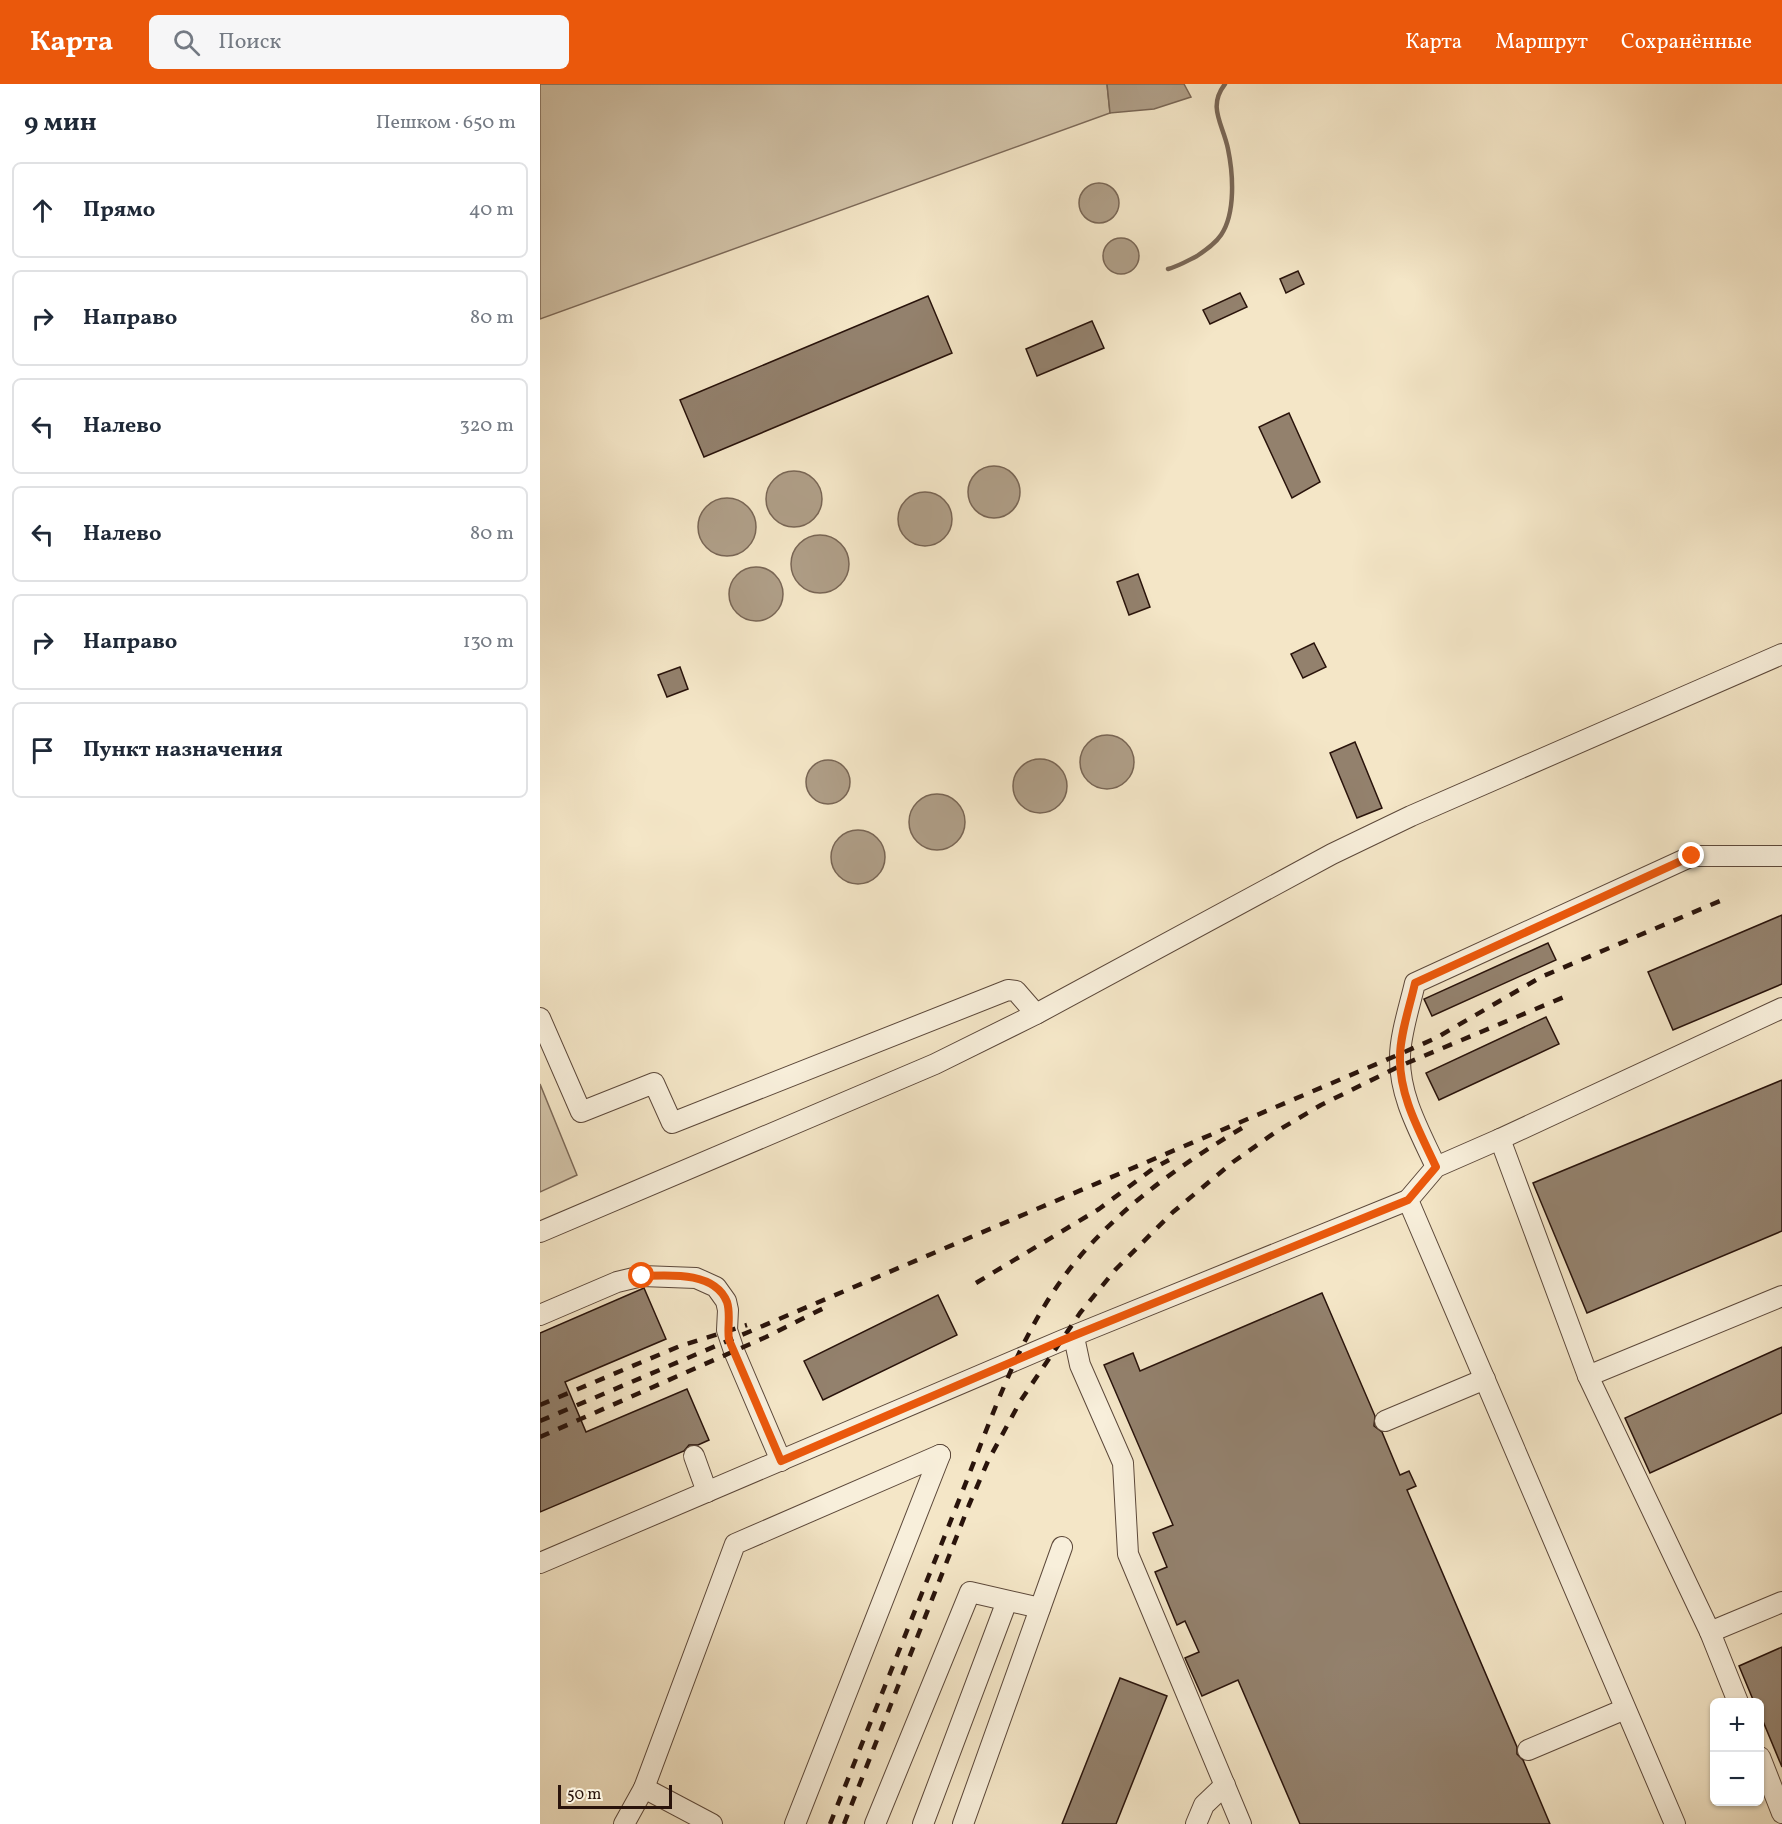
<!DOCTYPE html>
<html lang="ru">
<meta charset="utf-8">
<style>
:root{--surface:#fff;--page:#f6f6f7;--text:#1f2937;--muted:#747a83;--line:#e0e1e3;--accent:#ea580c}
body{margin:0;font-family:Vollkorn,serif;background:var(--page);color:var(--text)}
.controls{position:absolute;right:18px;bottom:18px;display:grid;overflow:hidden;border-radius:9px;box-shadow:0 2px 4px #0004}
.controls button{width:54px;height:54px;display:grid;place-items:center;padding:0;border:0;border-bottom:2px solid var(--line);background:var(--surface);color:var(--text);font:30px sans-serif}
.scale{position:absolute;left:18px;bottom:15px;width:114px;box-sizing:border-box;padding-left:6px;border:3px solid #29130b;border-top:0;font-size:16px;line-height:21px;white-space:nowrap;color:#29130b;-webkit-text-stroke:4px #f8efdb;paint-order:stroke}
.stop{position:absolute;width:18px;height:18px;margin:-14px;border:4px solid #ea580c;border-radius:50%;background:#fff}
.stop.end{background:#ea580c;border-color:#fff;box-shadow:0 2px 6px #0008}
.list{margin:0;padding:0;list-style:none}
h2{display:flex;justify-content:space-between;align-items:center;height:78px;margin:0;padding:0 24px;font-size:26px}
h2 small{font-size:20px;font-weight:400;color:var(--muted)}
.list li{display:grid;grid-template-columns:39px 1fr auto;gap:18px;align-items:center;box-sizing:border-box;height:96px;margin:0 12px 12px;padding:0 12px;border:2px solid var(--line);border-radius:9px}
.list b{display:block;font-size:22px;white-space:nowrap}
.list em{font-size:20px;font-style:normal;color:var(--muted)}
.icon{flex:none;width:33px;height:33px;fill:none;stroke:currentColor;stroke-width:2;stroke-linecap:round;stroke-linejoin:round}
.map{position:relative;flex:none;width:1242px;height:1740px;overflow:hidden}
header{display:flex;align-items:center;gap:36px;box-sizing:border-box;height:84px;padding:0 30px;background:var(--accent);color:#fff}
header strong{font-size:28px}
nav{display:flex;gap:33px;margin-inline-start:auto;font-size:21px}
.search{width:420px;height:54px;background:var(--page);display:flex;align-items:center;gap:15px;box-sizing:border-box;padding:0 21px;border-radius:9px;color:var(--muted);font-size:22px}
main{display:flex}
aside{flex:1;background:var(--surface)}
.map>svg:first-child{display:block}
</style>
<header>
<strong>Карта</strong>
<div class="search"><svg class="icon" aria-label="search" viewBox="0 0 24 24"><circle cx="10" cy="10" r="6"/><path d="M15 15l6 6"/></svg>Поиск</div>
<nav><a>Карта</a><a>Маршрут</a><a>Сохранённые</a></nav>
</header>
<main>
<aside>
<h2>9 мин<small>Пешком · 650 m</small></h2>
<ul class="list">
<li><svg class="icon" aria-label="ahead" viewBox="0 0 24 24"><path d="M12 20V5M6 11l6-6 6 6"/></svg><div><b>Прямо</b></div><em>40 m</em></li>
<li><svg class="icon" aria-label="right" viewBox="0 0 24 24"><path d="M7 20v-9h11M14 6l5 5-5 5"/></svg><div><b>Направо</b></div><em>80 m</em></li>
<li><svg class="icon" aria-label="left" viewBox="0 0 24 24"><path d="M17 20v-9H6M10 6l-5 5 5 5"/></svg><div><b>Налево</b></div><em>320 m</em></li>
<li><svg class="icon" aria-label="left" viewBox="0 0 24 24"><path d="M17 20v-9H6M10 6l-5 5 5 5"/></svg><div><b>Налево</b></div><em>80 m</em></li>
<li><svg class="icon" aria-label="right" viewBox="0 0 24 24"><path d="M7 20v-9h11M14 6l5 5-5 5"/></svg><div><b>Направо</b></div><em>130 m</em></li>
<li><svg class="icon" aria-label="arrive" viewBox="0 0 24 24"><path d="M6 21V4h12l-3 4 3 4H6"/></svg><div><b>Пункт назначения</b></div></li>
</ul>
</aside>
<div class="map">
<svg width="1242" height="1740" viewBox="0 0 1242 1740">
<rect width="100%" height="100%" fill="#f4e6c7"/>
<filter id="stains"><feTurbulence type="fractalNoise" baseFrequency=".00333" numOctaves="4"/><feColorMatrix values="0 0 0 0 .2 0 0 0 0 .09 0 0 0 0 .02 0 0 0 .5 -.17"/></filter>
<radialGradient id="worn" r=".72"><stop offset=".6" stop-color="#630" stop-opacity="0"/><stop offset="1" stop-color="#630" stop-opacity=".3"/></radialGradient>
<g fill="#d1c2a7" stroke="#7d6a59" stroke-width="1.5">
<path d="M0,0H567L570,29L0,235Z"/>
<path d="M0,1000L37,1091L0,1108Z"/>
</g>
<g fill="#af9e87" stroke="#796655" stroke-width="1.5">
<path d="M567,0H644L651,13L614,25L570,29Z"/>
<circle cx="559" cy="119" r="20"/>
<circle cx="581" cy="172" r="18"/>
<circle cx="454" cy="408" r="26"/>
<circle cx="254" cy="415" r="28"/>
<circle cx="385" cy="435" r="27"/>
<circle cx="187" cy="443" r="29"/>
<circle cx="280" cy="480" r="29"/>
<circle cx="216" cy="510" r="27"/>
<circle cx="567" cy="678" r="27"/>
<circle cx="500" cy="702" r="27"/>
<circle cx="288" cy="698" r="22"/>
<circle cx="397" cy="738" r="28"/>
<circle cx="318" cy="773" r="27"/>
</g>
<g fill="none" stroke-linecap="round" stroke-linejoin="round">
<path stroke="#796655" stroke-width="4.5" d="M628,185C639,182 647,177 657,172C666,166 675,160 681,151C696,129 693,89 688,65C683,40 667,23 685,0"/>
</g>
<g fill="#93816d" stroke="#29130b" stroke-width="1.5">
<path d="M758,187L764,200L746,209L740,195Z"/>
<path d="M700,209L707,223L670,240L663,226Z"/>
<path d="M388,212L412,269L164,373L140,316Z"/>
<path d="M552,237L564,264L497,292L486,265Z"/>
<path d="M749,329L780,398L752,414L719,343Z"/>
<path d="M598,490L610,523L589,531L577,498Z"/>
<path d="M774,559L786,583L763,594L751,570Z"/>
<path d="M140,583L148,605L127,613L118,591Z"/>
<path d="M815,658L842,724L817,734L790,669Z"/>
<path d="M1242,831V900L1133,946L1108,888Z"/>
<path d="M1008,859L1016,876L892,932L884,915Z"/>
<path d="M1006,933L1019,960L899,1016L886,989Z"/>
<path d="M1242,996V1147L1047,1229L993,1099Z"/>
<path d="M104,1204L126,1255L25,1298L46,1348L147,1305L169,1356L158,1361H149L144,1367L0,1428V1249Z"/>
<path d="M782,1209L835,1332L834,1342L842,1348L860,1391L869,1387L876,1402L867,1406L977,1663V1670L983,1676L1010,1740H760L698,1596L662,1612L645,1574L659,1568L645,1537L637,1541L615,1488L627,1483L613,1449L633,1441L564,1281L593,1269L600,1287Z"/>
<path d="M398,1211L417,1251L283,1316L264,1277Z"/>
<path d="M1242,1263V1329L1110,1389L1085,1334Z"/>
<path d="M1242,1563V1683L1220,1630V1618H1214L1199,1582Z"/>
<path d="M580,1594L627,1612L576,1740H522Z"/>
</g>
<g fill="none" stroke-linecap="round" stroke-linejoin="round">
<defs>
<g id="minor">
<path d="M0,934L41,1028L114,999L132,1039L468,906L476,907L496,930"/>
<path d="M960,1055L1242,924"/>
<path d="M896,1083C880,1048 859,1012 860,973C860,951 870,921 875,899L1152,772H1242"/>
<path d="M0,1148L395,980L496,930L792,770L871,732L1242,570"/>
<path d="M0,1231L77,1198L102,1192L156,1194L176,1203L186,1217L188,1226L187,1246L194,1267L241,1377"/>
<path d="M534,1253L540,1281L583,1379L588,1470L701,1740"/>
<path d="M1048,1292L1242,1212"/>
<path d="M845,1337L945,1295"/>
<path d="M154,1372L167,1408"/>
<path d="M0,1479L523,1256L868,1116"/>
<path d="M1198,1618L1170,1548L1242,1518"/>
<path d="M988,1666L1085,1625"/>
<path d="M1220,1673L1242,1729"/>
<path d="M104,1704L172,1740"/>
<path d="M84,1740L104,1704L195,1460L400,1371"/>
<path d="M255,1740L400,1371"/>
<path d="M335,1740L430,1508L500,1524"/>
<path d="M383,1740L467,1517"/>
<path d="M423,1740L522,1463"/>
<path d="M656,1740L664,1721L685,1701"/>
<path d="M1135,1740L868,1116L896,1083L960,1055L1048,1292L1170,1548"/>
</g>
</defs>
<use href="#minor" stroke="#5c483a" stroke-width="22"/>
<use href="#minor" stroke="#f8efdb" stroke-width="20"/>
<g stroke="#29130b" stroke-width="4.5" stroke-dasharray="10 10" stroke-linecap="butt">
<path d="M436,1199L559,1125L614,1084L629,1076"/>
<path d="M0,1321L140,1262L207,1241"/>
<path d="M0,1337L860,970L896,954L1001,893L1187,814"/>
<path d="M0,1353L226,1253L284,1224"/>
<path d="M290,1740C333,1632 376,1524 419,1416C452,1334 480,1245 536,1177C583,1121 640,1081 702,1044"/>
<path d="M304,1740L429,1421L448,1377L481,1316L540,1229L576,1185L633,1128L693,1078L737,1047L781,1021L860,982L1024,913"/>
</g>
</g>
<g fill="none" stroke-linecap="round" stroke-linejoin="round">
<path stroke="#ea580c" stroke-width="8" d="M102,1192C129,1191 175,1187 187,1218C191,1230 187,1244 189,1256L241,1377L523,1256L868,1116L896,1083C880,1048 859,1012 860,973C860,950 870,922 875,899L1152,772"/>
</g>
<rect width="100%" height="100%" filter="url(#stains)"/>
<rect width="100%" height="100%" fill="url(#worn)"/>
</svg>
<div class="controls">
<button>+</button>
<button>−</button>
</div>
<div class="scale">50 m</div>
<div class="stop" style="left:102px;top:1192px"></div>
<div class="stop end" style="left:1152px;top:772px"></div>
</div>
</main>
